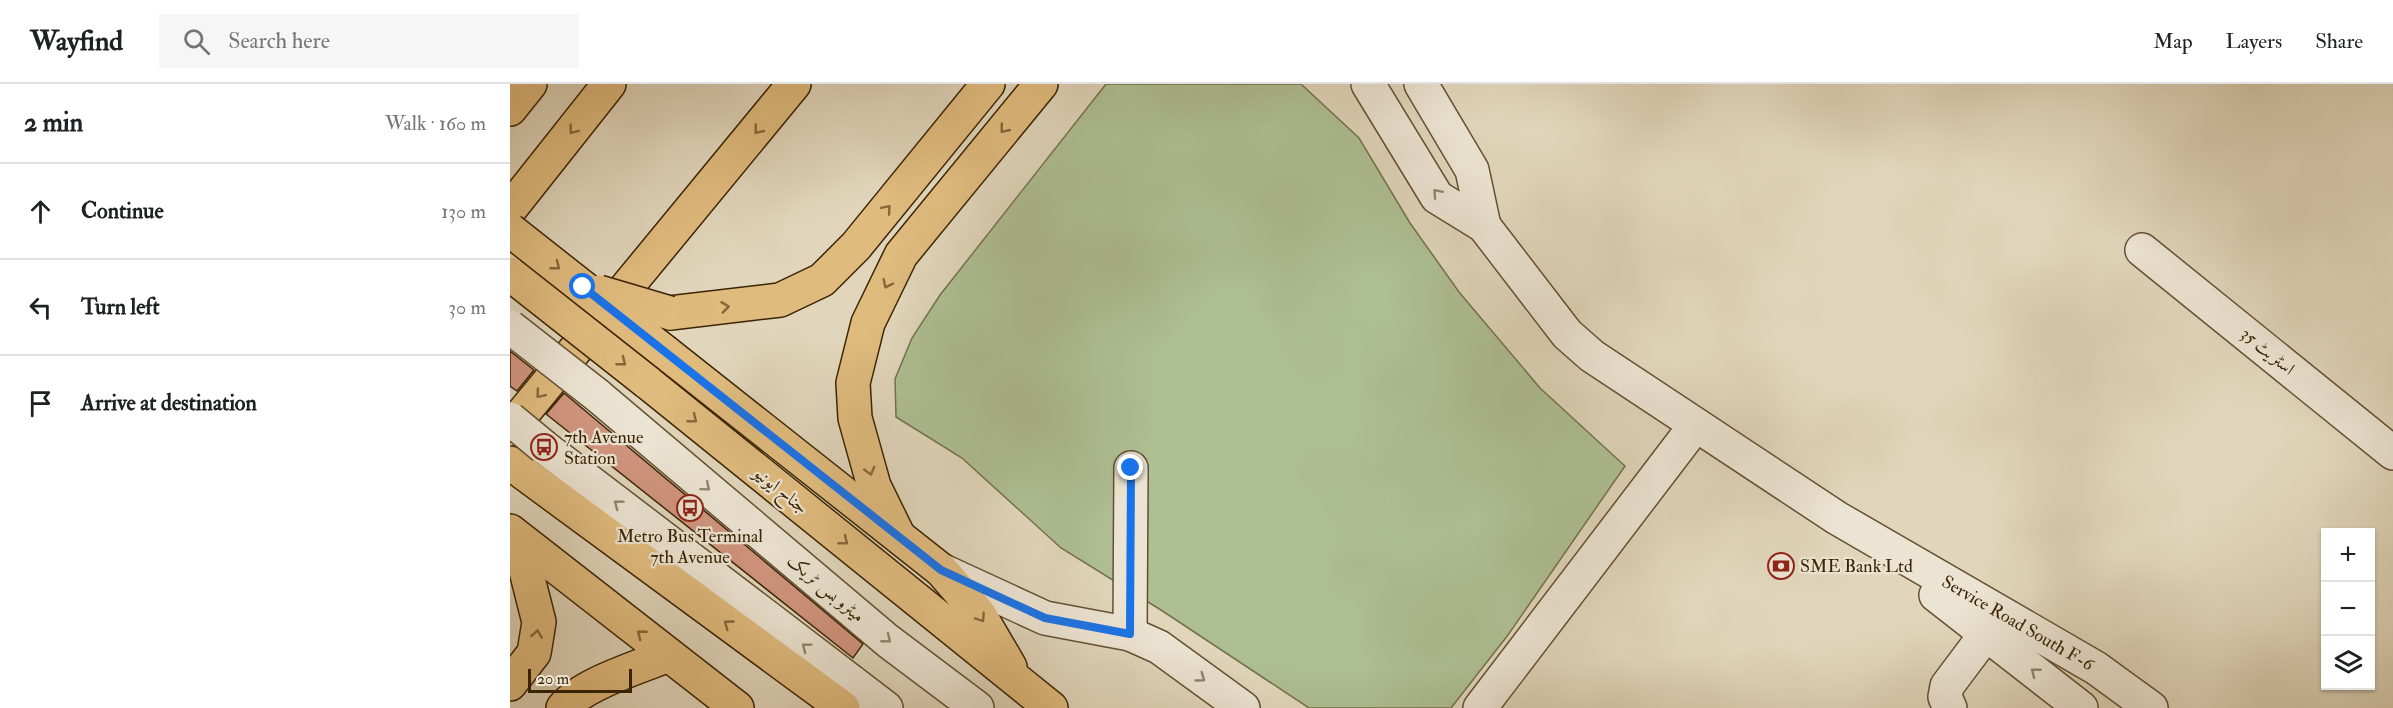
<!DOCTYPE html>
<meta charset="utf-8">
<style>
:root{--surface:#fff;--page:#f6f6f6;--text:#202124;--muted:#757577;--line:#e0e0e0}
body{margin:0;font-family:"IM FELL Double Pica",Amiri,serif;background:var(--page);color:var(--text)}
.controls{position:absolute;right:18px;bottom:18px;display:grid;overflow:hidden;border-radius:0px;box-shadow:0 2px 4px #0004}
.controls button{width:54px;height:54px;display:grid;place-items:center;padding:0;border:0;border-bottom:2px solid var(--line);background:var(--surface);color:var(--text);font:30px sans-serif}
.scale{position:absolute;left:18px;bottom:15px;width:104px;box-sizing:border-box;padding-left:6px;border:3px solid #3a2403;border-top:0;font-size:16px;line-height:21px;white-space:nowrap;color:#3a2403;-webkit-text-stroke:4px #ece4d3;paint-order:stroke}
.stop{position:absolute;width:18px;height:18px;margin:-14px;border:4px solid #1a73e8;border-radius:50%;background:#fff}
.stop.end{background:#1a73e8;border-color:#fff;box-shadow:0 2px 6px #0008}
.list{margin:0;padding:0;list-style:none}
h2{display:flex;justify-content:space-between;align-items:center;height:78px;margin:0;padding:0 24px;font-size:26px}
h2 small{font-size:20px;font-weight:400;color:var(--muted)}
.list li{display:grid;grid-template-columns:39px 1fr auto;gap:18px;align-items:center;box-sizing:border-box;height:96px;padding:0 24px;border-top:2px solid var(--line)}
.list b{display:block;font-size:22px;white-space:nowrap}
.list em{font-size:20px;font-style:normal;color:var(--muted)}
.icon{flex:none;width:33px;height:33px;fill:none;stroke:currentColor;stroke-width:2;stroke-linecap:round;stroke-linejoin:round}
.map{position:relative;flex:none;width:1883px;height:624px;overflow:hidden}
header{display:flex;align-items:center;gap:36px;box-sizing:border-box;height:84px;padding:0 30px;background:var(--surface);border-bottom:2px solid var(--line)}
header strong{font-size:28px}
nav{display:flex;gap:33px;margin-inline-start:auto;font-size:21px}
.search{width:420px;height:54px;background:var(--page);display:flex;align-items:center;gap:15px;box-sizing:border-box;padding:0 21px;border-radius:0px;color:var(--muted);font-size:22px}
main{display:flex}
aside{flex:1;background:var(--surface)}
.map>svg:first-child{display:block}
</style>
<header>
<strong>Wayfind</strong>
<div class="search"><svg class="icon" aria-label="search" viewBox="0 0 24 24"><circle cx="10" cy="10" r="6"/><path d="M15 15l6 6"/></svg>Search here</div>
<nav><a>Map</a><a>Layers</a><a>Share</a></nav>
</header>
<main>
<aside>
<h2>2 min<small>Walk · 160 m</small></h2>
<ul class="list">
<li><svg class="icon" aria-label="ahead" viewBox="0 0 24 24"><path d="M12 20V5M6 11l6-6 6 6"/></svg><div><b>Continue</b></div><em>130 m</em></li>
<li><svg class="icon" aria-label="left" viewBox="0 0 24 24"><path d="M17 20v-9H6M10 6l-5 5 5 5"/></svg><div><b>Turn left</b></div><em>30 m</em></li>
<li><svg class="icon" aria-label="arrive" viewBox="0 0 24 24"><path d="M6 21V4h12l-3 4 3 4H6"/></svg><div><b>Arrive at destination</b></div></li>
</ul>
</aside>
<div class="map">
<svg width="1883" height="624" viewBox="0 0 1883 624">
<rect width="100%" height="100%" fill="#e1d6bc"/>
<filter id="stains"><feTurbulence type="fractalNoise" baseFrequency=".00333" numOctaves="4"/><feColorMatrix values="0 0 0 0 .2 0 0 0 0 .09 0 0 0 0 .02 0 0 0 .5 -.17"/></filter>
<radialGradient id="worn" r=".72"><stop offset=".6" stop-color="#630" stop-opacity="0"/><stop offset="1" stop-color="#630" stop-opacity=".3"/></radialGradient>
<path fill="#aebf94" stroke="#74724c" stroke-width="1.5" d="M596,0H791L849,54L900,139L949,208L1030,304L1115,382L998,551L941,624H799L651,526L551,464L452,374L386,333L385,295L402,254L430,211Z"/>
<g fill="#d1957f" stroke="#3a2403" stroke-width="1.5">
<path d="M0,267L24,286L7,307L0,302Z"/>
<path d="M54,309L353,560L343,574L36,330Z"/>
</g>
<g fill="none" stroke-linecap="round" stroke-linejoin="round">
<defs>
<g id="minor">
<path id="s1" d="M858,0L927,113L974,142L1057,250L1082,272L1327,434L1586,584L1641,624"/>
<path d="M911,0L962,86L974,142"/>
<path d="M1632,166L1883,369"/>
<path d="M87,311L378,557L467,624"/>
<path d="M34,363L376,624"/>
<path d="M431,486L535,534L620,550L649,563L733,624"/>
<path d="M1426,511L1571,624"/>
<path d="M620,550L621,384"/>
<path d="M970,624L1185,342"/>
<path d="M1440,624L1435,613L1437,602L1476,550"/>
</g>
<g id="major">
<path d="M0,25L20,0"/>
<path d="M0,125L99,0"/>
<path d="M160,229L270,216L312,196L346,162L478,0"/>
<path d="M155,268L431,486L469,530L500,583"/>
<path d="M137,298L541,624"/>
<path d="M0,345L284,0"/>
<path d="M0,379L333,624"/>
<path d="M0,447L227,624"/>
<path d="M388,451L364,402L345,334L343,299L358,239L391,171L531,0"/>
<path d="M0,600L24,569L29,538L8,455"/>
<path d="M53,624C74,599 128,584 158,571"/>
</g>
</defs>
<use href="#minor" stroke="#645031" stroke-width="36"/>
<use href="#major" stroke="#3a2403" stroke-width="36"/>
<use href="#minor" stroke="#ece4d3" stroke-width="33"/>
<use href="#major" stroke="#e0bb7e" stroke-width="33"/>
<defs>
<g id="minor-bridge">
<path d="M0,243L87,311"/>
<path d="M0,335L34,363"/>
</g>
<g id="major-bridge">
<path d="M0,146L155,268"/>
<path d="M0,190L137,298"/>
<path d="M89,208L160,229"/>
</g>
</defs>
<use href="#minor-bridge" stroke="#645031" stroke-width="36" stroke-linecap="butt"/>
<use href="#major-bridge" stroke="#3a2403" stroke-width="36" stroke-linecap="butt"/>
<use href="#minor-bridge" stroke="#ece4d3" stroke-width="33"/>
<use href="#major-bridge" stroke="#e0bb7e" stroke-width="33"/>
</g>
<defs><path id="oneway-chevron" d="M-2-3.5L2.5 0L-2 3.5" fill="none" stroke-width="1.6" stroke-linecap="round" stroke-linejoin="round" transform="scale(1.5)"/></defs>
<g stroke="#85683a">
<use href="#oneway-chevron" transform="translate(494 45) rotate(129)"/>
<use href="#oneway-chevron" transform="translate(63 46) rotate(128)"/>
<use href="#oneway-chevron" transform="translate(248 46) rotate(129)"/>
<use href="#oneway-chevron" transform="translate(377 125) rotate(-50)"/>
<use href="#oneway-chevron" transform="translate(46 182) rotate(38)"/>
<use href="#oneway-chevron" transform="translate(377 200) rotate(116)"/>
<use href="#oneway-chevron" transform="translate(215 223) rotate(-7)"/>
<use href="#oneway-chevron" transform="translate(112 278) rotate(38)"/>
<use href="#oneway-chevron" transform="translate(30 310) rotate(130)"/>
<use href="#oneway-chevron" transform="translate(183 335) rotate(39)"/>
<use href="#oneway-chevron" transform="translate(360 387) rotate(75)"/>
<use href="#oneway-chevron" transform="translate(334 457) rotate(39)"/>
<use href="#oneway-chevron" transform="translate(471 534) rotate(56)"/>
<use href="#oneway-chevron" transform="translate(218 540) rotate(-144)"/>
<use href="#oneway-chevron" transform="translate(27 550) rotate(-81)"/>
<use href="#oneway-chevron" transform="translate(131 550) rotate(-142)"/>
</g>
<g stroke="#93846b">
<use href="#oneway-chevron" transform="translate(927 109) rotate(-131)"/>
<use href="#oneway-chevron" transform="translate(196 403) rotate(40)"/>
<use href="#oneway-chevron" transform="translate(108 420) rotate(-143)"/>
<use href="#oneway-chevron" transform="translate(377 555) rotate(39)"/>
<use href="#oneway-chevron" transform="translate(296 563) rotate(-143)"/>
<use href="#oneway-chevron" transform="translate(1525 588) rotate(-142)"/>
<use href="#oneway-chevron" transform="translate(691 594) rotate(36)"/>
</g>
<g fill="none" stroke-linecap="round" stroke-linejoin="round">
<path stroke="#1a73e8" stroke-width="8" d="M73,203L431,486L535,534L620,550L621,384"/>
</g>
<defs>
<symbol id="bus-ring" viewBox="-11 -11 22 22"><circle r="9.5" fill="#ece4d3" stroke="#8f2418" stroke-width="1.5"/><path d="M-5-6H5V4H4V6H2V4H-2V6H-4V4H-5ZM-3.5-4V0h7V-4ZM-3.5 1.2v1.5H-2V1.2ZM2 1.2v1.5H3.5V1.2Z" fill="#8f2418"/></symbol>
<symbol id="bank-ring" viewBox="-11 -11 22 22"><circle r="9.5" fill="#ece4d3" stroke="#8f2418" stroke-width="1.5"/><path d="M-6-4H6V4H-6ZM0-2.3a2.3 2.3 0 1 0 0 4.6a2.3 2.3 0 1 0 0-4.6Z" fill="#8f2418"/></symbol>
</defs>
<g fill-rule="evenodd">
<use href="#bus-ring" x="19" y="348" width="30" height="30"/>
<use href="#bus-ring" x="165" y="409" width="30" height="30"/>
<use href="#bank-ring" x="1256" y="467" width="30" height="30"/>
</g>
<g text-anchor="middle" stroke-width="4.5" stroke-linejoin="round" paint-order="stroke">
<g font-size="18" fill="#3a2403" stroke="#ece4d3">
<text transform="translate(1758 267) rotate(39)" y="6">اسٹریٹ 35</text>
<text transform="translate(271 406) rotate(39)" y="6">جناح ایونیو</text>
<text transform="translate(316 504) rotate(40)" y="6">میٹرو بس ٹریک</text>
<text dy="6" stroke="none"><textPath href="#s1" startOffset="860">Service Road South F-6</textPath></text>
</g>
<g font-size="18" fill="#3a2403" stroke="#ece4d3" text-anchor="start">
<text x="54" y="359">7th Avenue<tspan x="54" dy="21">Station</tspan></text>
<text x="180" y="458" text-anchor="middle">Metro Bus Terminal<tspan x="180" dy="21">7th Avenue</tspan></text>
<text x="1290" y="488">SME Bank Ltd</text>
</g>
</g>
<rect width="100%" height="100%" filter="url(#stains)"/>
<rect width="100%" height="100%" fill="url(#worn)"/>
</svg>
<div class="controls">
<button>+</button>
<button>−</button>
<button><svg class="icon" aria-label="layers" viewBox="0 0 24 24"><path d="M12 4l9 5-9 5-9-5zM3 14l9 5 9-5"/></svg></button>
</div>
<div class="scale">20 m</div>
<div class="stop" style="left:73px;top:203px"></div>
<div class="stop end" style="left:621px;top:384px"></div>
</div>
</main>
